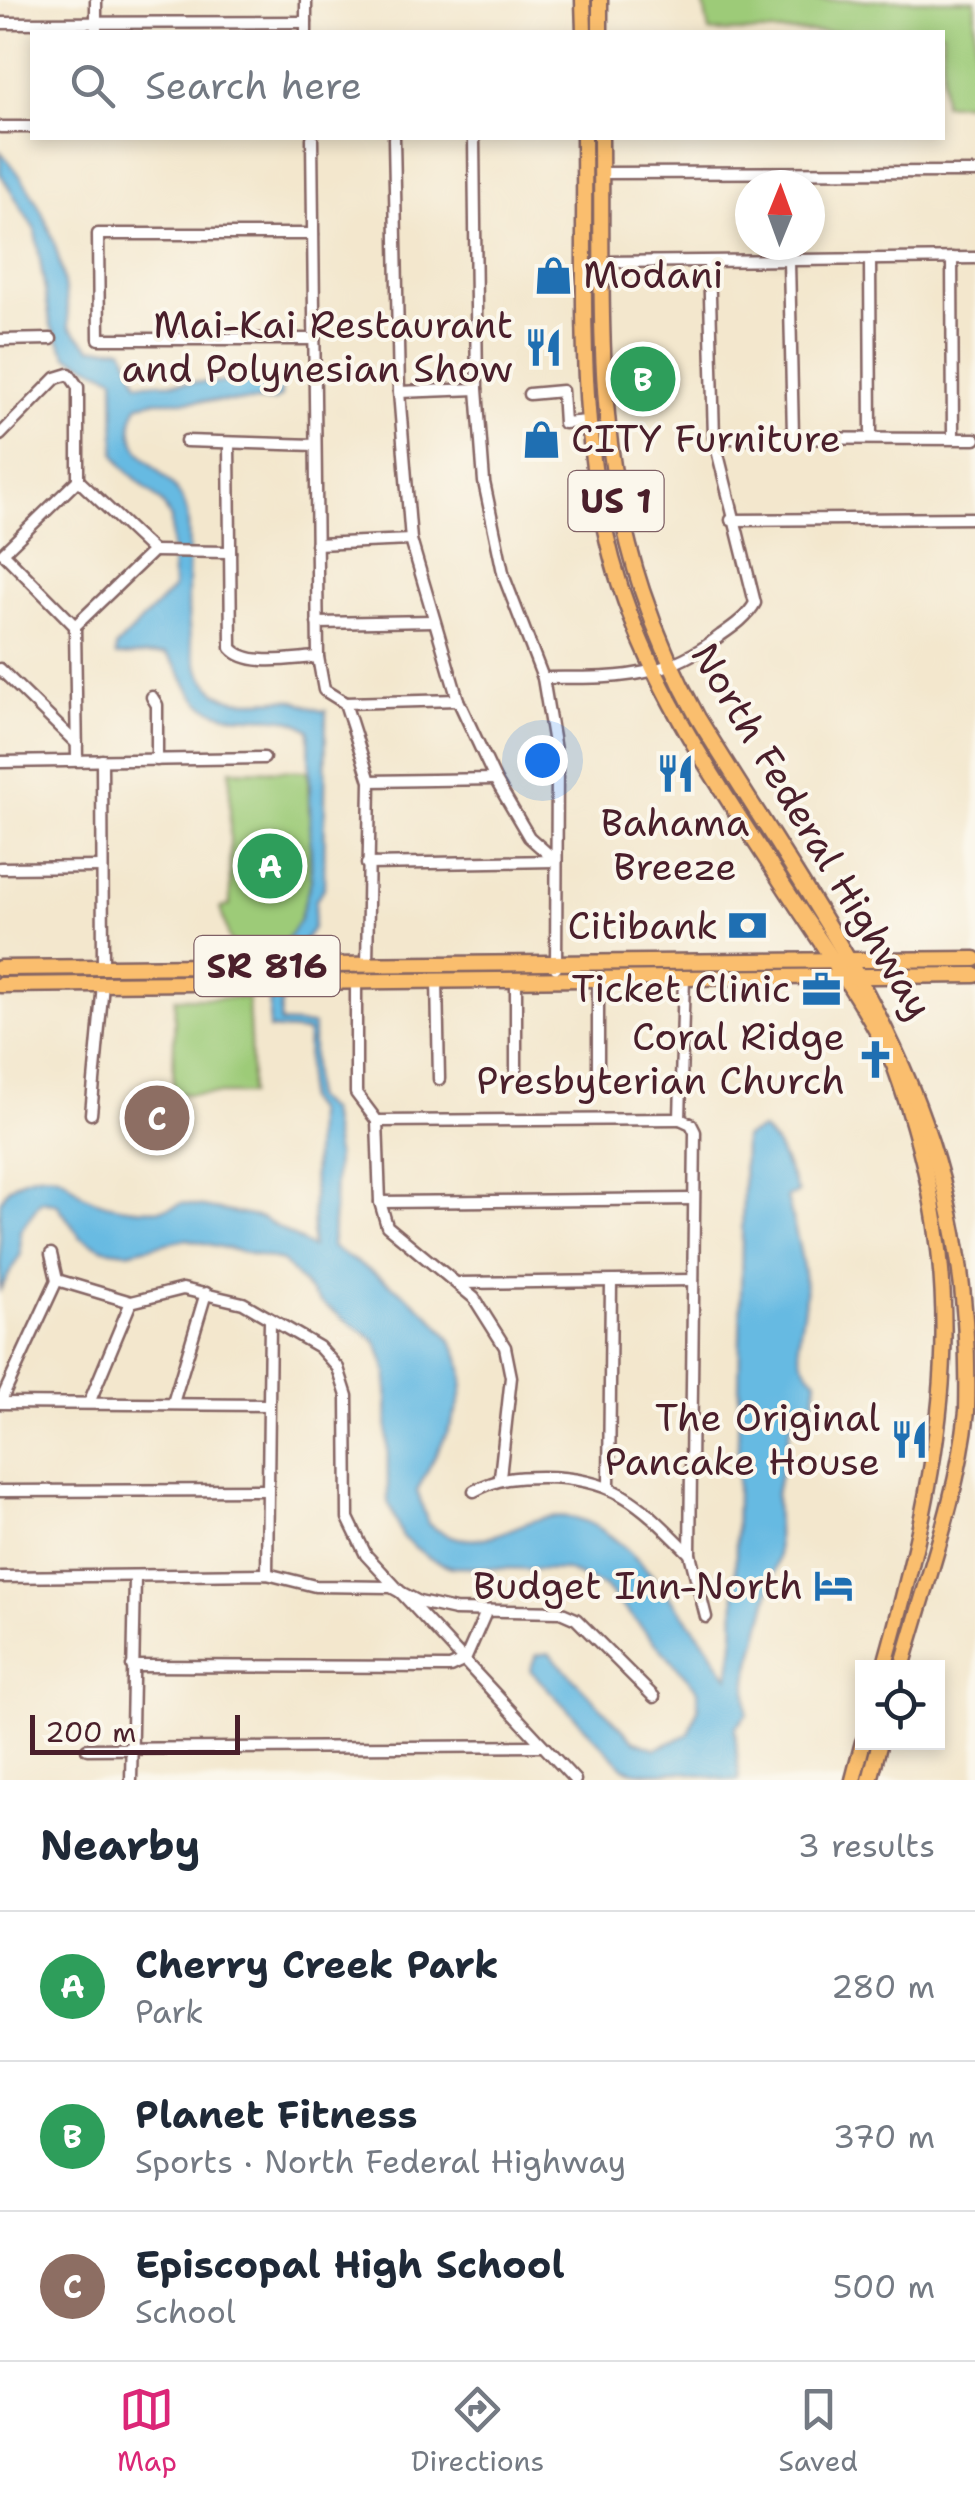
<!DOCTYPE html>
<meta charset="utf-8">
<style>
:root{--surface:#fff;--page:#f6f6f7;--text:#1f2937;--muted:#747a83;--line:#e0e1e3;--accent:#db2777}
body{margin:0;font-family:"Shantell Sans",sans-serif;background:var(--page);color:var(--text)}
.controls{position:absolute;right:30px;bottom:30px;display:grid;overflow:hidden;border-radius:0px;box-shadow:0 5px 15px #0003}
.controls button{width:90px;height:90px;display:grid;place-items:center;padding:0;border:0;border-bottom:2px solid var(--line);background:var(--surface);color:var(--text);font:50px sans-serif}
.compass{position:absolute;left:735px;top:170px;width:90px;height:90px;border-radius:50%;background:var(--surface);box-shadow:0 5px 15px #0003;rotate:1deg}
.scale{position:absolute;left:30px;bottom:25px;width:210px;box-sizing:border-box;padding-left:10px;border:5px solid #4a1f2b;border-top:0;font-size:28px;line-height:35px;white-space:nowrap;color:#4a1f2b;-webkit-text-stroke:8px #fbf7ec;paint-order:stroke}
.you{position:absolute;left:542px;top:760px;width:35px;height:35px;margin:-25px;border:8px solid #fff;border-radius:50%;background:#1a73e8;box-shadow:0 0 0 15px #1a73e833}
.badge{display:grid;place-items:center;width:65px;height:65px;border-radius:50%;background:var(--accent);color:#fff;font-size:32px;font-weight:700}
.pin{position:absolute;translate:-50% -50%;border:5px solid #fff;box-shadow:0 2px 10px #0006}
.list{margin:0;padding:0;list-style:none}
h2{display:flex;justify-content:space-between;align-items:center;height:130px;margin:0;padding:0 40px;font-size:42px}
h2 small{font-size:32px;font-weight:400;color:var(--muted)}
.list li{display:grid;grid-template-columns:65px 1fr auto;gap:30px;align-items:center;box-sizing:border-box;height:150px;padding:0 40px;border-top:2px solid var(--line)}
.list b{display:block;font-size:38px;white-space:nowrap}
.list p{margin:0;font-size:32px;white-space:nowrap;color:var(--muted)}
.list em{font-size:32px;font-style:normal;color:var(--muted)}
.icon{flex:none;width:55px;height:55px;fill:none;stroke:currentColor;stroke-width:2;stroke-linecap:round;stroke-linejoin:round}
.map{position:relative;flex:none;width:975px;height:1780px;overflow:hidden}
.search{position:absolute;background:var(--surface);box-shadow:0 5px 15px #0003;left:30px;right:30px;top:30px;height:110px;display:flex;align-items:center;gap:25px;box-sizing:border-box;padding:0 35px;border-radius:0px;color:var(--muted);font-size:38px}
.sheet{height:580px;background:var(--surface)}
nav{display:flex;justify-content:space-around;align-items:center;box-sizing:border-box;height:140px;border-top:2px solid var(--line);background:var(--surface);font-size:28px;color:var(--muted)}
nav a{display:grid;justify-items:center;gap:5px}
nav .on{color:var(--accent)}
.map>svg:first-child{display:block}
</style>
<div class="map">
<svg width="975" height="1780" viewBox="0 0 975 1780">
<rect width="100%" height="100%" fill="#fbf7ec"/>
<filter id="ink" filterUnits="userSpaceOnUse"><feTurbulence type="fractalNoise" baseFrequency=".01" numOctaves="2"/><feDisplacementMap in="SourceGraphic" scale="20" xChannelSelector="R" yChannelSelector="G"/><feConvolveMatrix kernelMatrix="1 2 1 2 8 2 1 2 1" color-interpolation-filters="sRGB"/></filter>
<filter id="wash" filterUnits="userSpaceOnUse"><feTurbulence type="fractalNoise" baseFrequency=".0048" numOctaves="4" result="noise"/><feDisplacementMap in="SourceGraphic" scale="40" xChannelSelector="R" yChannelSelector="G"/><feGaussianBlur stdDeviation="2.25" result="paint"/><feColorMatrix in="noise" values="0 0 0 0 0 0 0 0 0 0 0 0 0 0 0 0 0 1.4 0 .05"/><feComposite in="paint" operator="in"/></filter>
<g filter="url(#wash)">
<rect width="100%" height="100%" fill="#f3e7cd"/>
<g fill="#9dcb78" stroke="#747552" stroke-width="2.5">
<path d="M703,0H975V103L943,104L942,32H709Z"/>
<path d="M230,770L308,771L311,880L299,921L275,958L235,957L220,908L230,905Z"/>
<path d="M175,998H248C249,1032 253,1060 250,1094H180L173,1088Z"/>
</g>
<g fill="#66bae2" stroke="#586c86" stroke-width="2.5">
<path d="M0,151C48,204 64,257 69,327L91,348H123L138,383L270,382L280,387L281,396L274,401H154L139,404C108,455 180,470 187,513C195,564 172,654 215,691C234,708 268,698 291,700C304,701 311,711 326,711L324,888L316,900L313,928L291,959L275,958L299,921L311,880L309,730C280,707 243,726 210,709C185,696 184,670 166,654L116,656V647L173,589L171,519L162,503L123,467L115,454L114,377L67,356L51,326L35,230L0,173Z"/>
<path d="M270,990H282L280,1023L313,1025V1098L329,1111L336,1155L332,1247C377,1277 474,1324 462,1391C455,1426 432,1459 417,1491L428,1524C491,1569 520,1500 582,1520C628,1536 678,1607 707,1645C715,1656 720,1669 729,1677L734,1644L744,1137L762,1129L777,1146L798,1193L787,1197C793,1225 803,1255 805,1283C809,1320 782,1350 817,1380L812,1418L793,1416L776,1493L778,1558L747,1679V1714L735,1728L739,1780C720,1780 707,1776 690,1773C666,1770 647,1777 624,1768L530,1670L536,1655L549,1653L633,1740L656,1749L689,1734L698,1708V1690L604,1586L566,1570L451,1567L429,1558L403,1538L388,1502L387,1372L377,1342L319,1301L282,1261L186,1239L127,1252L104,1249L80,1237L57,1204L41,1201L20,1231L21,1254L0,1290C0,1263 0,1230 0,1204C4,1183 38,1169 58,1176C68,1179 75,1190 83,1195C107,1208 159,1216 182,1203L262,1218L312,1248L315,1112L306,1100L308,1032L269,1029Z"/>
</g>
</g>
<g filter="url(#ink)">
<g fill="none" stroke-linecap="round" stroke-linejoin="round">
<defs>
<g id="minor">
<path d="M96,0V32"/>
<path d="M306,0V32"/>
<path d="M0,23L306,22"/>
<path d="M0,127H32"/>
<path d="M312,138L318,657L324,690L345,703"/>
<path d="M394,138L399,392L411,540L458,700L495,779L529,837L556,861"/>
<path d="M474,138L477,389L484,482L504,577L543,678L557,762L556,968"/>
<path d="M601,173L975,172"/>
<path d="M313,234H98L99,339H314"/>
<path d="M952,258L953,437"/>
<path d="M870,260L871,437"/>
<path d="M602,262L975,258"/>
<path d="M789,262L793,436"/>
<path d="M0,340L51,339"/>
<path d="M399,392L477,389"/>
<path d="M529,394L562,391L564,423L588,421"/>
<path d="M0,435L56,378L69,374L78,387V480L3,553L75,626L77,760"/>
<path d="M714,438L975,439"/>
<path d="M186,441L315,445"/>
<path d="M229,444L231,648C248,668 294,658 318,657"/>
<path d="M731,520L975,518"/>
<path d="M316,544L411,540"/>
<path d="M153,551L230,552"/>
<path d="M317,623L434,621"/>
<path d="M75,626L153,551L78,480"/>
<path d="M0,669L77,744"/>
<path d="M543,678C614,677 662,682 721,635C734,626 748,616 755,603L714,438L709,262"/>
<path d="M152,697L157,705V760"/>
<path d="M345,703L370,781L367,966"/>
<path d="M345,703L458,700"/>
<path d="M102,760L103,967"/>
<path d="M0,762L264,758"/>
<path d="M370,781L495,779"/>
<path d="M367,864L555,861"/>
<path d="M0,868L102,867"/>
<path d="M684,977L680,1119L691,1124L695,1132L690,1554L706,1617"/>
<path d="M356,980V1093L377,1121L380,1202L387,1226L474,1298L505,1347L511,1377L500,1477"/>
<path d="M437,980L439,1079"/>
<path d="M598,1075V979"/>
<path d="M516,1076V979"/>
<path d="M91,1114L103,984"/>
<path d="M377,1121L680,1119"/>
<path d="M380,1202L693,1199"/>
<path d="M51,1254L57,1280L131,1302L183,1289L243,1303L319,1347L338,1368L347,1396L348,1518L366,1555L575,1780"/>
<path d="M459,1283L693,1280"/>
<path d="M0,1403L267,1405"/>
<path d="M0,1403L57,1280"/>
<path d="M89,1403L131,1302"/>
<path d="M173,1403L206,1293"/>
<path d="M609,1485L611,1282"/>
<path d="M0,1491L266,1490"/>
<path d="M474,1491C498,1478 515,1477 542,1477C616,1477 641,1505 690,1554"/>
<path d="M267,1574L270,1320"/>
<path d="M0,1577L267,1574L315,1586L391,1587L419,1602L455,1610L560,1612L576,1619L654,1697"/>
<path d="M132,1666L450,1667L465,1660L486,1612"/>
<path d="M87,1749L543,1746"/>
<path d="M131,1780L135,1578"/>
</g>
<g id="major">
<path d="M583,0L584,32"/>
<path d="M600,0V32"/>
<path d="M584,138C586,296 572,463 630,614C667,713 730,802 787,891C824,948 865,1003 894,1065C975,1288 946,1446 884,1668"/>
<path d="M601,138C603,355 588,519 698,718C844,956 975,1108 967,1411C958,1497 925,1584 902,1668"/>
<path d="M0,968L975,959"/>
<path d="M0,985L975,975"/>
<path d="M853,1780L863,1742"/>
<path d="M870,1780L880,1742"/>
</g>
</defs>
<use href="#minor" stroke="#856564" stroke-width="15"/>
<use href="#major" stroke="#856564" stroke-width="19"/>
<use href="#minor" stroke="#fff" stroke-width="10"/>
<use href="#major" stroke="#fabe6e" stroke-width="14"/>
</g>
</g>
<defs>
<symbol id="shop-bare" viewBox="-9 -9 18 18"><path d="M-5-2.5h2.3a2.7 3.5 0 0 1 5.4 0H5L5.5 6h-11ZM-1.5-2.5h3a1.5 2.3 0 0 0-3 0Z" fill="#1f6fb2" stroke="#fbf7ec" stroke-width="2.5" paint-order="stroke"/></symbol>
<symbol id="restaurant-bare" viewBox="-9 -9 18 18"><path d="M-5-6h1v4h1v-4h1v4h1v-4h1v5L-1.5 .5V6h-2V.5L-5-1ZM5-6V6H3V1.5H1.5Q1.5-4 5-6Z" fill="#1f6fb2" stroke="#fbf7ec" stroke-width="2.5" paint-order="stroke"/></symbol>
<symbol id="bank-bare" viewBox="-9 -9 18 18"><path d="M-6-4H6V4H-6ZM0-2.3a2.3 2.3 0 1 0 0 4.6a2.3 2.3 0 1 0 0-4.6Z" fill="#1f6fb2" stroke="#fbf7ec" stroke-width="2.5" paint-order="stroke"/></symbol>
<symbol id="office-bare" viewBox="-9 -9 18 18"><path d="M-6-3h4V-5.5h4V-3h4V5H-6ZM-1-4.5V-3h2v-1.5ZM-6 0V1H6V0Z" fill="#1f6fb2" stroke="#fbf7ec" stroke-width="2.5" paint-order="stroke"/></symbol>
<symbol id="church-bare" viewBox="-9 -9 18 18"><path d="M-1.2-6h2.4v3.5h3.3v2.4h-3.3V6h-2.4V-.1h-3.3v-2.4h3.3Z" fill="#1f6fb2" stroke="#fbf7ec" stroke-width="2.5" paint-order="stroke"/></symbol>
<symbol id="hotel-bare" viewBox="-9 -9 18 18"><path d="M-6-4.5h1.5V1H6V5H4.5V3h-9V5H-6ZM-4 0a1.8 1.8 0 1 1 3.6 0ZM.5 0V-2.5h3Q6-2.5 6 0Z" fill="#1f6fb2" stroke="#fbf7ec" stroke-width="2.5" paint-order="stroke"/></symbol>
</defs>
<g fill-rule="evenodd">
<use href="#shop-bare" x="526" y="248" width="55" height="55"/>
<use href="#restaurant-bare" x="516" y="320" width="55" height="55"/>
<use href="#shop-bare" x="514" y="412" width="55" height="55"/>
<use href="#restaurant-bare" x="648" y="746" width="55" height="55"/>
<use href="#bank-bare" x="720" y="898" width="55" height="55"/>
<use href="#office-bare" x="794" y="962" width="55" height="55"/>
<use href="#church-bare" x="848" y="1032" width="55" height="55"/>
<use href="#restaurant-bare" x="882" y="1412" width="55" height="55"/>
<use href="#hotel-bare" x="806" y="1558" width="55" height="55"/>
</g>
<g text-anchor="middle" stroke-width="8" stroke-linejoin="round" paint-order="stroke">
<g fill="#fbf7ec" stroke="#7f6065" stroke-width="2.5">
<rect x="568.5" y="471" width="95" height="60" rx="8"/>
<rect x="194.5" y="936" width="145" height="60" rx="8"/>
</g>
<g font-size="35" font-weight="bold" fill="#4a1f2b">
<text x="616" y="513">US 1</text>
<text x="267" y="978">SR 816</text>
</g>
<g font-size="38" fill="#4a1f2b" stroke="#fbf7ec" text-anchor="end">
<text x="583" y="288" text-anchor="start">Modani</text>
<text x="513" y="338">Mai-Kai Restaurant<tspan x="513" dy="44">and Polynesian Show</tspan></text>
<text x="571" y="452" text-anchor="start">CITY Furniture</text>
<text x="675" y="836" text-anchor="middle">Bahama<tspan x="675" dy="44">Breeze</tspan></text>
<text x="718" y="939">Citibank</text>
<text x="791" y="1002">Ticket Clinic</text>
<text x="845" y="1050">Coral Ridge<tspan x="845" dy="44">Presbyterian Church</tspan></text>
<text x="880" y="1431">The Original<tspan x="880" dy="44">Pancake House</tspan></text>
<text x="803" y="1599">Budget Inn-North</text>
</g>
<g font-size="38" fill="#4a1f2b" stroke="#fbf7ec">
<text transform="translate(812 831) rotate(59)" y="13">North Federal Highway</text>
</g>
</g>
</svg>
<div class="controls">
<button><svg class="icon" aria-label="locate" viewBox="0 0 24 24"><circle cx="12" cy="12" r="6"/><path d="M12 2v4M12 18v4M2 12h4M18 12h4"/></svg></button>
</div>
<svg class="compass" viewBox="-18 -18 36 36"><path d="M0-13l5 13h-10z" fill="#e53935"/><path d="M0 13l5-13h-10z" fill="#747a83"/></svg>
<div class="scale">200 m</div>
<div class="you"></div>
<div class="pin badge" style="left:270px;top:866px;background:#2e9e5b">A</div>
<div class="pin badge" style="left:643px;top:379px;background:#2e9e5b">B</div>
<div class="pin badge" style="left:157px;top:1118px;background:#8d6e63">C</div>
<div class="search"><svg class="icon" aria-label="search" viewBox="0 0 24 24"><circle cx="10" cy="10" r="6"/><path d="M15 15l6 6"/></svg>Search here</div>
</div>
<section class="sheet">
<h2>Nearby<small>3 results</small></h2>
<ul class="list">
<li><span class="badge" style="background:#2e9e5b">A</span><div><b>Cherry Creek Park</b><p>Park</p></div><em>280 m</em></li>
<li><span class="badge" style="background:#2e9e5b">B</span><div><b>Planet Fitness</b><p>Sports · North Federal Highway</p></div><em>370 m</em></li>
<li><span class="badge" style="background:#8d6e63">C</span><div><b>Episcopal High School</b><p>School</p></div><em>500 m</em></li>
</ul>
</section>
<nav>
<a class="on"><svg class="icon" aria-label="map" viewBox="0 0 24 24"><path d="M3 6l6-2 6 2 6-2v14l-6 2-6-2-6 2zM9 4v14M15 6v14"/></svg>Map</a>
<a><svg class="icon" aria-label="directions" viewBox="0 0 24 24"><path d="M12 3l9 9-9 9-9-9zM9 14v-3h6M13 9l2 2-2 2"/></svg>Directions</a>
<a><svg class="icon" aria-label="saved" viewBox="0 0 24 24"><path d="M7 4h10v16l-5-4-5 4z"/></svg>Saved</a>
</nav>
